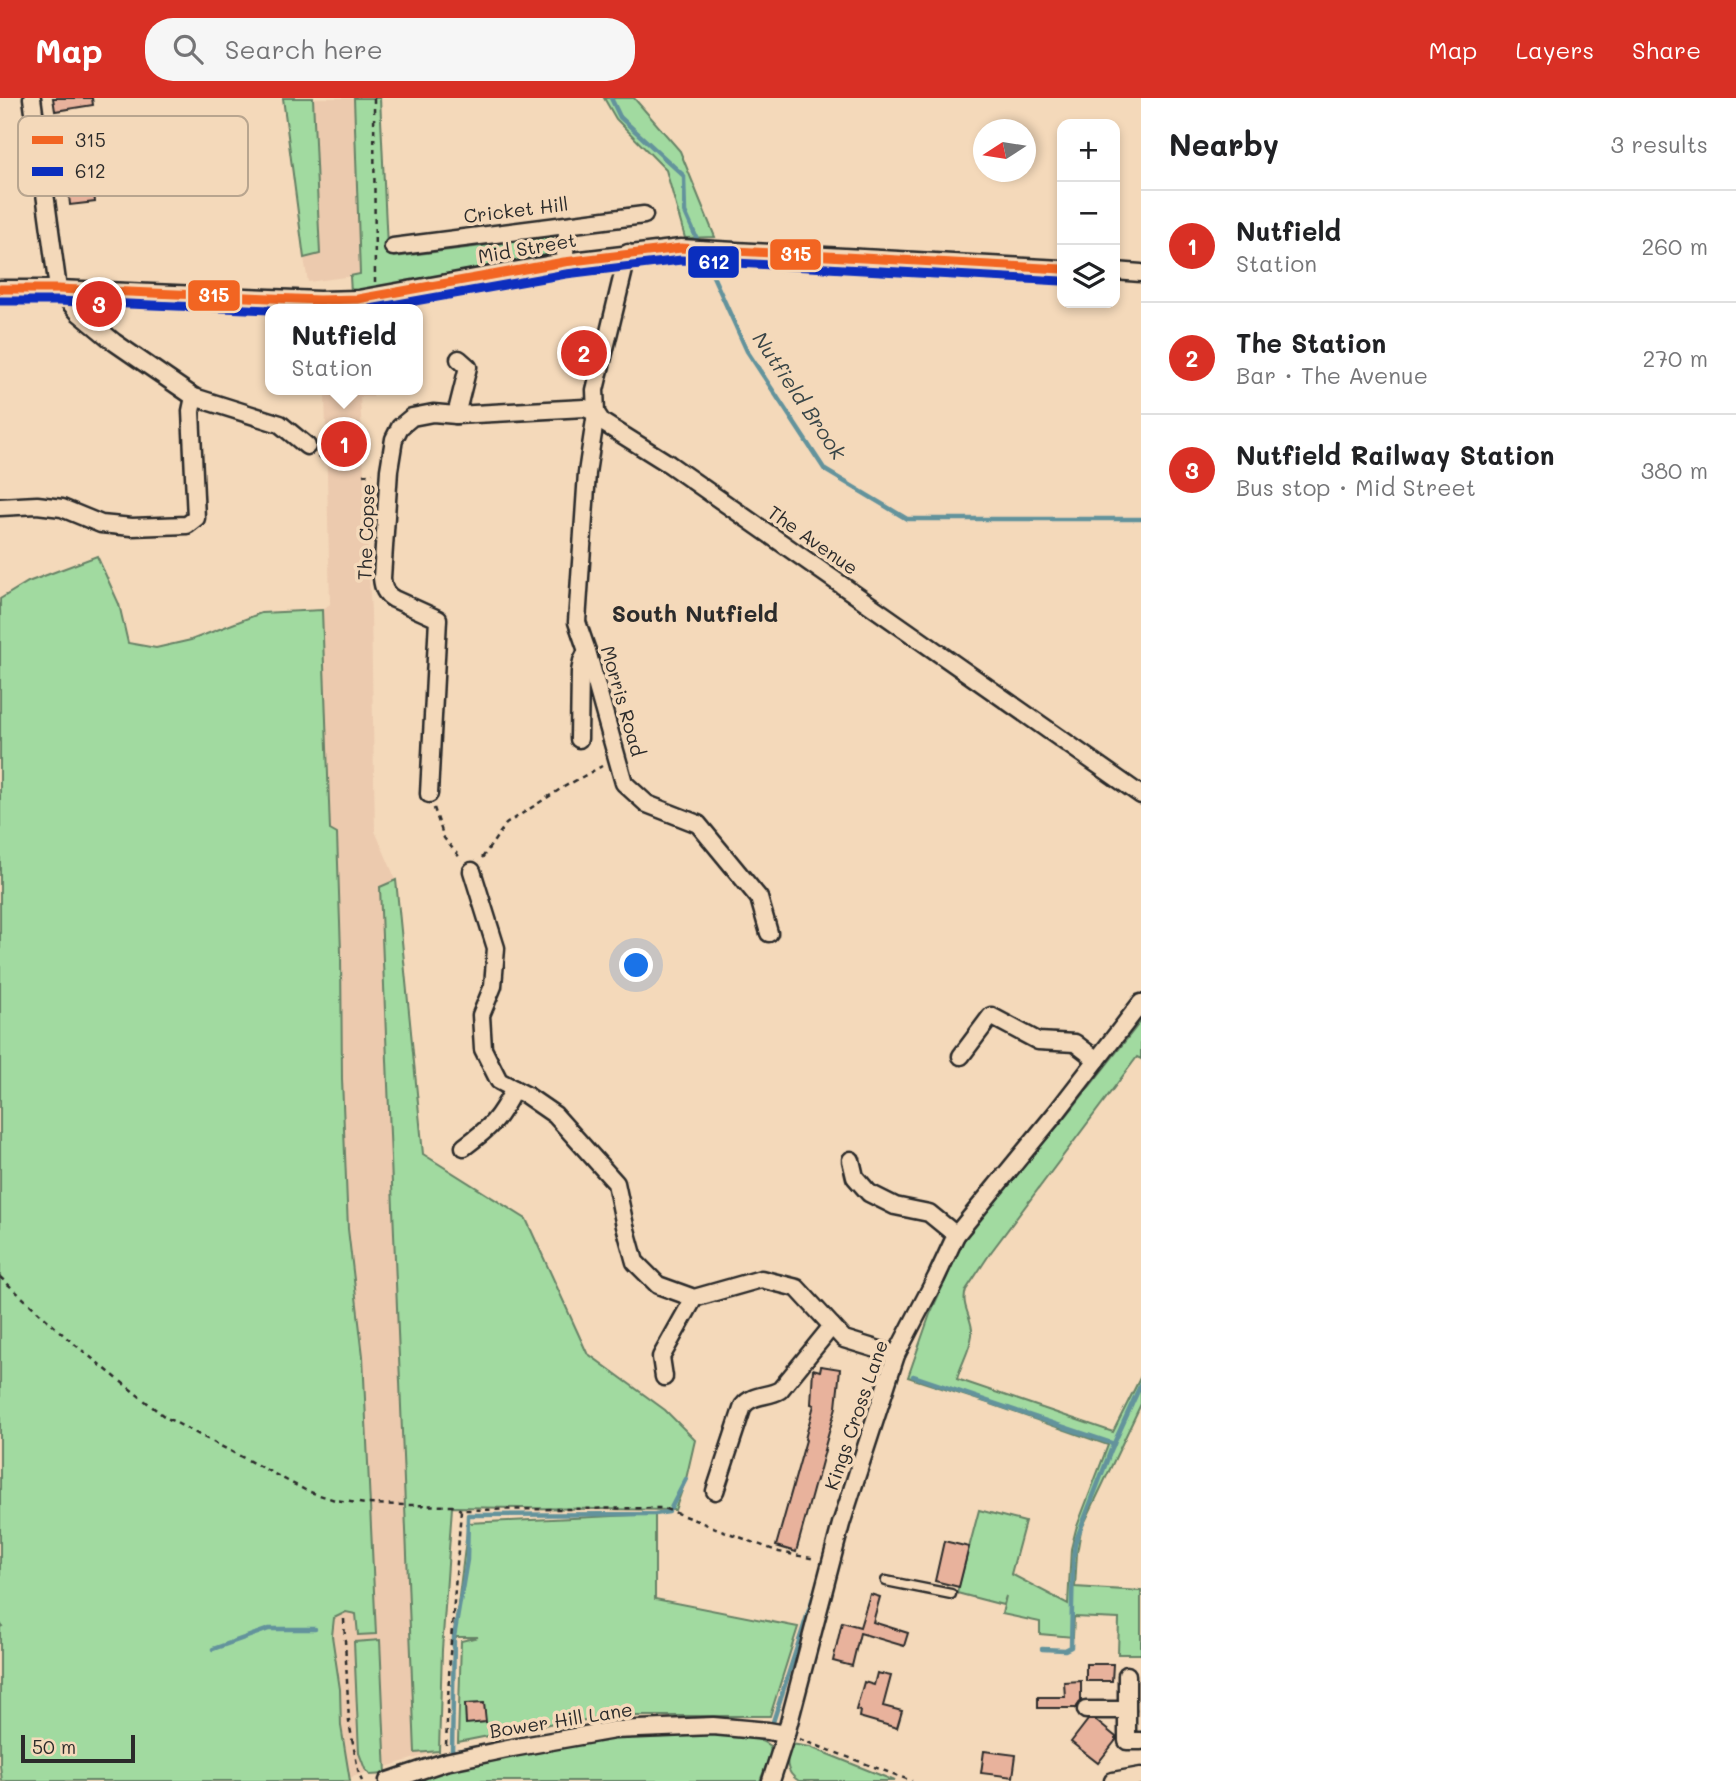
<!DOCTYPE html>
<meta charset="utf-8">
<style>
:root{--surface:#fff;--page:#f6f6f6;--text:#202124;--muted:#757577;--line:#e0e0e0;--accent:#d93025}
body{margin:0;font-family:Mali,sans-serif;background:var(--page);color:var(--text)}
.controls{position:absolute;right:21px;top:21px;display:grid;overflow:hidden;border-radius:14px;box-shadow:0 4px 10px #0003}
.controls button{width:63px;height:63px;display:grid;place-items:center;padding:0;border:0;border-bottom:2px solid var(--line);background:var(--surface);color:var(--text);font:35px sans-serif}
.compass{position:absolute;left:973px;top:21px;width:63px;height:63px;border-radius:50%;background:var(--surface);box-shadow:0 4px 10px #0003;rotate:258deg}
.scale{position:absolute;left:21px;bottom:18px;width:114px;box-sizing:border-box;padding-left:7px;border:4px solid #2b2b2b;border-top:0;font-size:19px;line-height:24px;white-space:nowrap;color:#2b2b2b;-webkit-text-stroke:5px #f4d9ba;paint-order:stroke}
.you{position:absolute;left:637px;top:868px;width:24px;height:24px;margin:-18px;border:5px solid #fff;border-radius:50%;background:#1a73e8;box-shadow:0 0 0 10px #1a73e833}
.badge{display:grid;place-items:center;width:46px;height:46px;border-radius:50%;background:var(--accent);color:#fff;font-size:23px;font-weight:700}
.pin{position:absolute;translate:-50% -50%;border:4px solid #fff;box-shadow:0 2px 7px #0006}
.popup{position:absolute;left:265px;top:206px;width:158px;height:91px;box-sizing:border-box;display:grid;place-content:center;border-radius:14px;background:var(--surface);filter:drop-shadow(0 2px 5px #0005);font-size:23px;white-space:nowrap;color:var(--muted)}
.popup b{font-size:26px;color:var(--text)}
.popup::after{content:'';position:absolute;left:50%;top:100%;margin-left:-14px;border:14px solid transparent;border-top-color:var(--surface)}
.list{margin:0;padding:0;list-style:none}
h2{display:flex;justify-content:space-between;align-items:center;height:91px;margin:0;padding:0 28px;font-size:30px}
h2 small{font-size:23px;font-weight:400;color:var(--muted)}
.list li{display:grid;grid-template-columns:46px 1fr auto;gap:21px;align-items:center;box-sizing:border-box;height:112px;padding:0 28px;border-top:2px solid var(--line)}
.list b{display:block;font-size:26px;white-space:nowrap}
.list p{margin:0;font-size:23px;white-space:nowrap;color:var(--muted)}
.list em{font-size:23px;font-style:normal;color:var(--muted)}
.icon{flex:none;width:38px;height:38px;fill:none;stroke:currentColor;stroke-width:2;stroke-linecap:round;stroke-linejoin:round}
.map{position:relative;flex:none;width:1141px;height:1683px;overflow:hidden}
header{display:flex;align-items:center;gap:42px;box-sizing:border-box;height:98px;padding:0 35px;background:var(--accent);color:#fff}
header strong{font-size:33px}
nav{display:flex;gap:38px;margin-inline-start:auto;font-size:24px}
.search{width:490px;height:63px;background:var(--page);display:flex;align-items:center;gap:18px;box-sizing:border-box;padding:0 24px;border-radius:28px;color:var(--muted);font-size:26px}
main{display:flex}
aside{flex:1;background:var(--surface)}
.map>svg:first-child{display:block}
</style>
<header>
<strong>Map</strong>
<div class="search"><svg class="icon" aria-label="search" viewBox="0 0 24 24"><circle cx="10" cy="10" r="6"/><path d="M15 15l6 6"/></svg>Search here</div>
<nav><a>Map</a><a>Layers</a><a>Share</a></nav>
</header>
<main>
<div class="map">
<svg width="1141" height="1683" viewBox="0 0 1141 1683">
<rect width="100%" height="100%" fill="#f4d9ba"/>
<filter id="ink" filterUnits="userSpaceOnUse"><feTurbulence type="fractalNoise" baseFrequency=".0143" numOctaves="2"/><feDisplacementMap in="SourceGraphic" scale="14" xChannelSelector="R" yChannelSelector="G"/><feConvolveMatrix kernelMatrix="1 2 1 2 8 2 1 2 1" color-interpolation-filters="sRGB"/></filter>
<g filter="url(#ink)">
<g fill="#eccaae">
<path d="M313,0H353L360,177L308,184L304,160L320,156Z"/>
<path d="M325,292H373V299H360L371,515L375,733L396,782L442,1552L439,1653L349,1680L341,1628V1607L332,1538L330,732L322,512L330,506Z"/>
</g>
<g fill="#a1daa0" stroke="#668266" stroke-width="2">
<path d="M283,0H313L320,156L304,160Z"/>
<path d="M354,0H380L387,149L395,159L553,139L555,155L351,195L350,178L360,176Z"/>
<path d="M604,0H634L680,53L715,139L685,140L666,72L616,21Z"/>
<path d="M97,458L119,506L128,545L156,550L191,542L261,515L322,512L330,732L337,736L341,854L342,981L348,1131L363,1258L376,1536L358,1537L356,1516L346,1514L334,1520L332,1538L340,1591L341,1628L350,1683H2L0,1667V1529L2,1528L0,1525V501L28,484Z"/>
<path d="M396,782L423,1056L526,1121L587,1255L665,1312L695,1342L686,1381L675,1412L452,1409L442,1552L439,1653L415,1655L380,789Z"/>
<path d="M1141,923V961L1137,959L991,1154L966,1192C960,1209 974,1221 972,1237C970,1252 961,1266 957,1281L1113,1334L1141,1278V1306L1081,1432L1077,1455L1075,1489L1141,1493V1556H1118L1119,1521L1074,1519L1073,1539L1040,1536V1524L1002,1516L1006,1498L1003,1507L957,1495L979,1412L1025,1424L1011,1476L1068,1506L1071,1451L1076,1431L1108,1347L991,1306L908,1279L930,1216L965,1139L980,1119L1067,1017Z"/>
<path d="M655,1416V1501L798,1529L770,1618H629L554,1625L458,1644L461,1543L478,1539H454L468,1425Z"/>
<path d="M380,1542L386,1676L370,1677L365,1671L359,1655L354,1544Z"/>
<path d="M713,1634C732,1636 753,1636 770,1648L771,1655L760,1683H412L411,1681L481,1665L602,1641L614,1636Z"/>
<path d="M791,1646L810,1649L895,1683H799C784,1674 786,1661 791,1646Z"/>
</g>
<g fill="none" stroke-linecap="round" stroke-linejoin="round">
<g stroke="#64939c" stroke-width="4.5">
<path d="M611,0L620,19L684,78L685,114L700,148"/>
<path d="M703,156L747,253L825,372L907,421H1141"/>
<path d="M913,1278L1114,1346"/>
<path d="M671,1410L686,1381"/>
<path d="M213,1551L269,1531H315"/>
<path d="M1042,1551L1065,1552L1071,1549L1073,1464L1075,1445L1111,1352L1141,1286"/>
<path d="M771,1627H772L817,1487"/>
<path d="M513,1642L577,1631"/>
<path d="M474,1650L452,1654L454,1539L467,1462L468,1417L655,1416L669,1414"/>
</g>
</g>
<g fill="#e8b29c" stroke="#2b2b2b" stroke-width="2">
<path d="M53,0H92L93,7L55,13Z"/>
<path d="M92,74L95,104L70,107L67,77Z"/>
<path d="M821,1268L840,1271L836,1309L824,1352H825L817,1382L816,1381L796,1454L776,1448L806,1342L805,1341L814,1307L811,1306L813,1271L820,1273Z"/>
<path d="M944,1443L969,1449L959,1489L935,1483Z"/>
<path d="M870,1496L880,1499L873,1524L908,1535L904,1548L860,1535L852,1568L833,1563L842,1524L860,1529Z"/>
<path d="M1086,1566H1113L1112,1583H1086Z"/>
<path d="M877,1575L891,1578L883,1608L902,1613L897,1630L859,1619L860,1613L856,1612L864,1584L874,1587Z"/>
<path d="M1081,1583V1603L1076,1610H1038V1599H1065L1064,1584Z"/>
<path d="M484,1605L486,1624L466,1626L465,1606Z"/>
<path d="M1088,1622H1095L1116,1639V1642L1098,1665L1071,1644Z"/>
<path d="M984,1653L1016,1657L1013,1679L981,1675Z"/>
</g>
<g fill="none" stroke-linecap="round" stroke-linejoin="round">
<defs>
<path id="service" d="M886,1483L951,1496"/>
<g id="minor">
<path d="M32,0L58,191L79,215L114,244L194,299L280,326L307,348"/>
<path d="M393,149L644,117"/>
<path d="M628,155L595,292L596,315L602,324L669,366L1141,697"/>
<path d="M564,164L568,127"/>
<path d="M1115,173L1141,175"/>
<path d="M0,191H58L319,202L358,201L564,164L681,150L1062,171"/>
<path d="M456,317L468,269L459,261"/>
<path d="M0,409L37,407L62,410L101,426L132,429L187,427L196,420L191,313L194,299"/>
<path d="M579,641L580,574L582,563L587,553"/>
<path d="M429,696L438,521L394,501C385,496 383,490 382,480L389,372L394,341L400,329L412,319L433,315L456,317L585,310L596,315L587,375L577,524L587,553L624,685L647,706L698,726L759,800L769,835"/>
<path d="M472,773L496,850L493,888L481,917L483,951L499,983L526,997L555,1017L616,1085L625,1128L635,1164L658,1187L694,1200L761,1181L797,1190L844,1241L896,1257"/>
<path d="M961,958L991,918L1038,943L1075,945L1097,962"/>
<path d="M464,1049C491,1029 499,1021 514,991"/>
<path d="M851,1062L855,1079L869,1095L895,1108L929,1115L956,1137"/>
<path d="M664,1279L661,1259L694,1200"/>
<path d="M715,1393L743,1308C752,1296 768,1299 780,1292L832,1228"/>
<path d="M1127,1577V1643H1141"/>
<path d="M1086,1612H1127"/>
<path d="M388,1683L445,1664L512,1650L614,1632L713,1628L768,1633L786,1636"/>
<path d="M771,1683L786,1636L841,1426L896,1257L936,1180L956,1137L1056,1015L1141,905"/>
<path d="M1113,1683L1141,1678"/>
</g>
</defs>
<use href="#service" stroke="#2b2b2b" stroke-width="13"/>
<use href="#minor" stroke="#2b2b2b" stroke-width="21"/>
<g stroke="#2b2b2b" stroke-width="2.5" stroke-dasharray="5 5" stroke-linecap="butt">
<path d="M374,0L375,184"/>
<path d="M318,357L322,361L331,360L330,330L358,327V344"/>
<path d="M363,377L373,375"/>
<path d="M434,710L444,740L462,762"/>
<path d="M482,760L506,726L562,690L602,668"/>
<path d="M0,1179L68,1241L165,1319L307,1393L335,1402L366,1406L452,1408L461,1412"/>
<path d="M344,1521L349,1624L359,1677L362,1683"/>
<path d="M799,1641L912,1683"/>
<path d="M446,1647L450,1556L461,1412L663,1410L779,1454L816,1461"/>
</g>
<use href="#service" stroke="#f4d9ba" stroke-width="8"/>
<use href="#minor" stroke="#f4d9ba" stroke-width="16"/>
<defs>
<path id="bus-1" d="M0,191H58L319,202L358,201L564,164L681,150L1062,171"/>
<g id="bus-2">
<path d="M0,203H58L270,212"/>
<path d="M370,211L566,176L681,162L1061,183"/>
</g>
</defs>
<use href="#bus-1" stroke="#f4d9ba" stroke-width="14"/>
<use href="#bus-2" stroke="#f4d9ba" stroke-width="14"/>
<use href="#bus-1" stroke="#f26522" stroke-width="9"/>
<use href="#bus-2" stroke="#0a2ebe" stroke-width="9"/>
</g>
</g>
<g text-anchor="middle" stroke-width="7" stroke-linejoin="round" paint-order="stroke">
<g font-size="19" fill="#2b2b2b" stroke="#f4d9ba">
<text transform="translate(516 112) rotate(-7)" y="7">Cricket Hill</text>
<text transform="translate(527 150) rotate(-10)" y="7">Mid Street</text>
<text transform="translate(366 434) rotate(-88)" y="7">The Copse</text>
<text transform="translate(813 442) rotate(35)" y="7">The Avenue</text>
<text transform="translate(623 603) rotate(74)" y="7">Morris Road</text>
<text transform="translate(856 1317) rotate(-71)" y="7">Kings Cross Lane</text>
<text transform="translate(561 1622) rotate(-9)" y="7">Bower Hill Lane</text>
</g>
<g font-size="21" font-style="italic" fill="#394547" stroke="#f4d9ba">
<text transform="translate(799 298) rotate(56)" y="7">Nutfield Brook</text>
</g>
<g font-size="23" font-weight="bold" fill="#2b2b2b" stroke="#f4d9ba">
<text x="695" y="524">South Nutfield</text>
</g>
</g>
<rect x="18" y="18" width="230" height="80" rx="10" fill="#f4d9ba" stroke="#b8a58f" stroke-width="2"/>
<rect x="32" y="38" width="31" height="8" fill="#f26522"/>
<rect x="32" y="69" width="31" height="9" fill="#0a2ebe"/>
<g font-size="19" fill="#2b2b2b">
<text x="75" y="49">315</text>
<text x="75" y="80">612</text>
</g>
<g stroke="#f4d9ba" stroke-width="2.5">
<rect x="769" y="140" width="53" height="33" rx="7" fill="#f26522"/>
<rect x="687" y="147" width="53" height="34" rx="7" fill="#0a2ebe"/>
<rect x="187" y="181" width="54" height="33" rx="7" fill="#f26522"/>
</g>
<g font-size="19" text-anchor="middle" font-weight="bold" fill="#fff">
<text x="796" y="163">315</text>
<text x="714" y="171">612</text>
<text x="214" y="204">315</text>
</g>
</svg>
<div class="controls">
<button>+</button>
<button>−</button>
<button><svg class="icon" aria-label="layers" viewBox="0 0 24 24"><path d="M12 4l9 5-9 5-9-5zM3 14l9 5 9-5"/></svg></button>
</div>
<svg class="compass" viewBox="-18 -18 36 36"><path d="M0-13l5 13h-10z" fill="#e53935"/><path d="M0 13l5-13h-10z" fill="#757577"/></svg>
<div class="scale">50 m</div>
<div class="you"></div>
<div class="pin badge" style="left:344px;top:346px">1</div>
<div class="popup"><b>Nutfield</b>Station</div>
<div class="pin badge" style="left:584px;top:255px">2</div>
<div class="pin badge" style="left:99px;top:206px">3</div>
</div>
<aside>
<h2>Nearby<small>3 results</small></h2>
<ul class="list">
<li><span class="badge">1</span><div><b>Nutfield</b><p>Station</p></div><em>260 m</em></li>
<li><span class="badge">2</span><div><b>The Station</b><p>Bar · The Avenue</p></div><em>270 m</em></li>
<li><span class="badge">3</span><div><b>Nutfield Railway Station</b><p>Bus stop · Mid Street</p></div><em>380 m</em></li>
</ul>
</aside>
</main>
